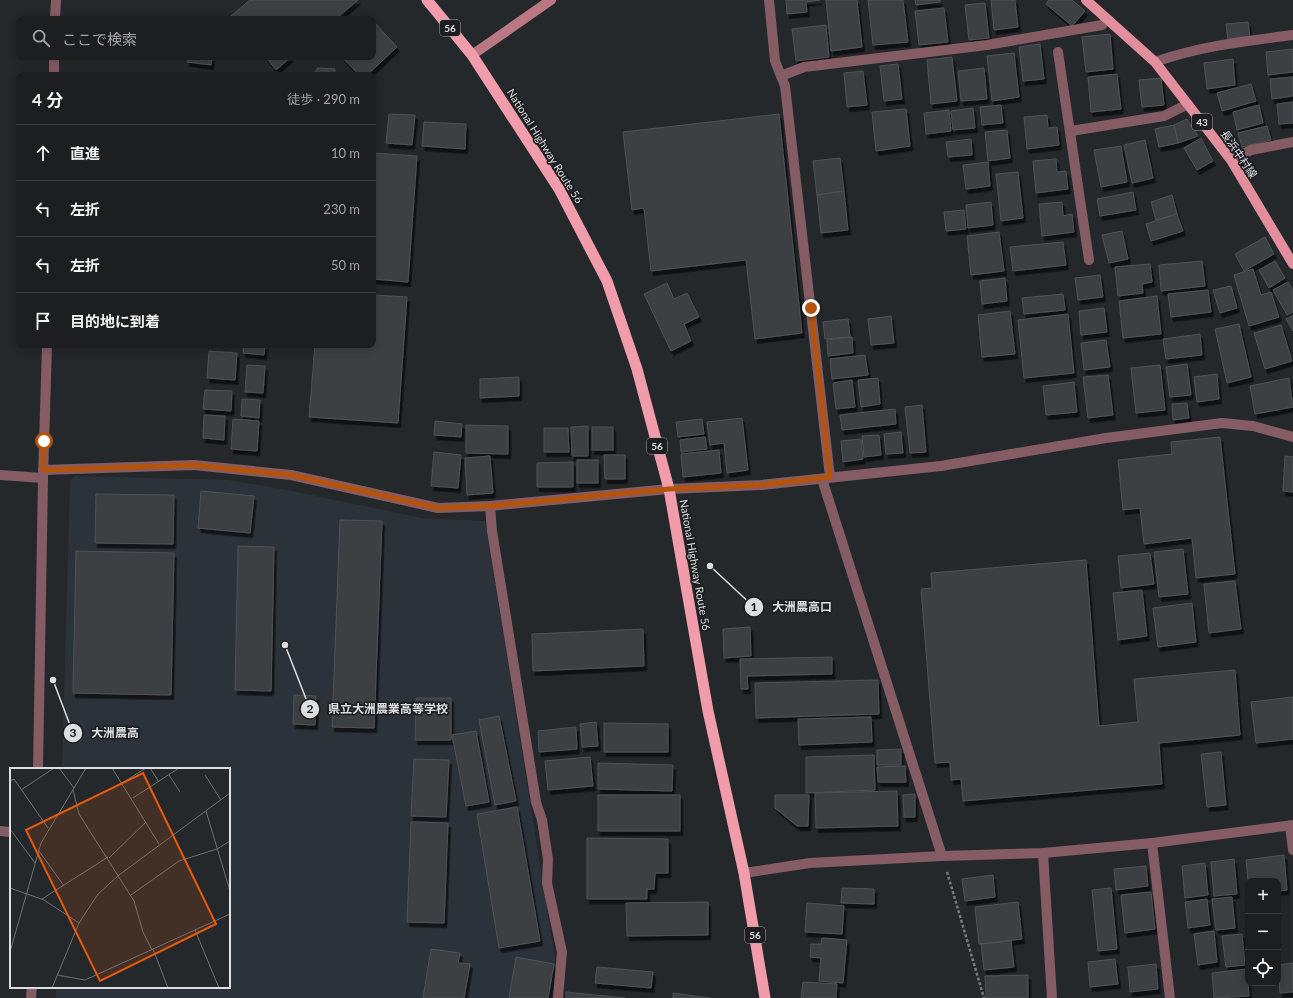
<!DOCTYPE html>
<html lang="ja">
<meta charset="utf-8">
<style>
:root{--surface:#1c1e20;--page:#292b2d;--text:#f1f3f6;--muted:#a0a2a5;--line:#3a3c3e}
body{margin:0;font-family:Lato,"Noto Sans JP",sans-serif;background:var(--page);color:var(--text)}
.controls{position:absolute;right:12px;bottom:12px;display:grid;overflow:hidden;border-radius:8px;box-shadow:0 2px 10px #0003}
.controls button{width:36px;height:36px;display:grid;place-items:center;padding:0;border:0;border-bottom:1px solid var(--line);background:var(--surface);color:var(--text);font:20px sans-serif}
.stop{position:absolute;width:12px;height:12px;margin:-9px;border:3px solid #b45309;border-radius:50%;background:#fff}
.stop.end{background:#b45309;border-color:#fff;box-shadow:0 1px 4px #0008}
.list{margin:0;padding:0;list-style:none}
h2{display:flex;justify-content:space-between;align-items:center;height:52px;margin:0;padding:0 16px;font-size:17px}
h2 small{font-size:13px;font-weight:400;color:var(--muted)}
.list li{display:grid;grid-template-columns:26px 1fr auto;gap:12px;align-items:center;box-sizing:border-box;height:56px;padding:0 16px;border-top:1px solid var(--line)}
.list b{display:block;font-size:15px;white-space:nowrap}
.list em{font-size:13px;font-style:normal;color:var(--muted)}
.icon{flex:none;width:22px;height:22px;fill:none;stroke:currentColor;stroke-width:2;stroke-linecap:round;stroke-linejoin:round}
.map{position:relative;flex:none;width:1293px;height:998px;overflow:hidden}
.search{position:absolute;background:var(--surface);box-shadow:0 2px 10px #0003;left:16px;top:16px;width:360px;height:44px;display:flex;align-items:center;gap:10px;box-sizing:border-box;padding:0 14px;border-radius:8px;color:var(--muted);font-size:15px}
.panel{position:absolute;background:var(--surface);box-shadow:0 2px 10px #0003;left:16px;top:72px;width:360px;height:276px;border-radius:8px}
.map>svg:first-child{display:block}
</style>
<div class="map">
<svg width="1293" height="998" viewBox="0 0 1293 998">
<defs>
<filter id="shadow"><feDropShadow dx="2.5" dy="4.5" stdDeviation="0" flood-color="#0009"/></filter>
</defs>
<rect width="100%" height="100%" fill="#25282b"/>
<path fill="#2c3239" d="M75,476L229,480L287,490L422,518L485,521L558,977L554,998H56V987H229V769H62L70,481Z"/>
<g fill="#3c3f42" stroke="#4f5255" filter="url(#shadow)">
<path d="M250,0H358L336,19H234L231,16Z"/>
<path d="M786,0H820L806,2L807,12L787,14Z"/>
<path d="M826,0H857L862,47L831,51Z"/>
<path d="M868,0H903L908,42L873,45Z"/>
<path d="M915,0H940V2L916,5Z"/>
<path d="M991,0H1015L1018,27L994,30Z"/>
<path d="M1049,0H1072L1085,11L1072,26L1046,4Z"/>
<path d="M985,3L989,38L969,40L965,5Z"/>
<path d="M944,8L948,42L919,45L915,11Z"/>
<path d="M374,22L397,47L367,75H359L342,57H373V23Z"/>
<path d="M1248,22L1250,38L1228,40L1226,24Z"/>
<path d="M826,25L829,57L796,61L792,29Z"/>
<path d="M1110,34L1113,69L1086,72L1082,37Z"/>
<path d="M1040,44L1044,79L1023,81L1019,47Z"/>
<path d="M1293,49V72L1268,75L1266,52Z"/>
<path d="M1014,53L1019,97L992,101L987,56Z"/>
<path d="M188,57H212L211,65L187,62Z"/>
<path d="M266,57H291L276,70Z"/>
<path d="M952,57L957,101L931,104L927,60Z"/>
<path d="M1233,59L1235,85L1207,89L1204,63Z"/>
<path d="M898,64L902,99L884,101L880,66Z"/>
<path d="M318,68L335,69V75H312Z"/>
<path d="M984,68L987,99L961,101L958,71Z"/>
<path d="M863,71L867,105L847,107L844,73Z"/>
<path d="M1117,74L1121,109L1091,112L1088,77Z"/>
<path d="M1293,77V96L1272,99L1270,79Z"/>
<path d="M1161,78L1164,105L1142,107L1139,80Z"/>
<path d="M1251,84L1256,101L1222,111L1217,93Z"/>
<path d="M1293,102V123L1279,124L1277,104Z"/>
<path d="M1001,105L1003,123L982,125L980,107Z"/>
<path d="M1259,105L1263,123L1237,130L1233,112Z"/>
<path d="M973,108L975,128L953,130L951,111Z"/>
<path d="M906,109L910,146L876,151L872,112Z"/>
<path d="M949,110L951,131L926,134L924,113Z"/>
<path d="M389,114L415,115L412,145L386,143Z"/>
<path d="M779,114L802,333L755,339L746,260L651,271L644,208L632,210L623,132Z"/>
<path d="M1047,115L1048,128L1057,127L1059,145L1027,149L1024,117Z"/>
<path d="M1187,119L1198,136L1178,143L1174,125Z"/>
<path d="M424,122L466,124L465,149L422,146Z"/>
<path d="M1174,125L1178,143L1159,147L1155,129Z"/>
<path d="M1267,126L1271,140L1242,147L1238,133Z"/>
<path d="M1007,130L1010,158L988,161L985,132Z"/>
<path d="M1201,138L1213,161L1197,170L1184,148Z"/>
<path d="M971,139L972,155L948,157L946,142Z"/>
<path d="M1145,140L1153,178L1132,183L1124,145Z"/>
<path d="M1121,146L1127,182L1101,187L1094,150Z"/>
<path d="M373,153L417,156L408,282L373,279Z"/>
<path d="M840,158L844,191L817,195L813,161Z"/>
<path d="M1056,159L1057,172L1066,171L1068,189L1036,193L1033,161Z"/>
<path d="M988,162L990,186L966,189L963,165Z"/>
<path d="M1018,172L1023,218L1001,221L996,174Z"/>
<path d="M844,191L848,230L821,233L817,195Z"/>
<path d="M1133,192L1136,210L1100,216L1097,199Z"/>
<path d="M1172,195L1177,214L1156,220L1151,202Z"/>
<path d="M991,202L993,225L968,228L966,205Z"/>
<path d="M1062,202L1063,216L1072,214L1074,232L1042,236L1039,204Z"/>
<path d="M964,210L966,229L946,231L944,212Z"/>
<path d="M1177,214L1183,231L1151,241L1146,224Z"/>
<path d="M1122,231L1128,259L1109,263L1102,235Z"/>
<path d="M999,232L1004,271L971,275L967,236Z"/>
<path d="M1265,237L1274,254L1244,271L1235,254Z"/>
<path d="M1063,242L1066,265L1013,271L1010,247Z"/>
<path d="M1202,261L1205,286L1161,291L1159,265Z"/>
<path d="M1275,261L1285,278L1269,288L1259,270Z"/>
<path d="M1150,264L1152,282L1142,284L1143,293L1118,296L1115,267Z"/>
<path d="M1253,269L1261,295L1271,292L1279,317L1249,326L1234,275Z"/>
<path d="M1100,275L1103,297L1078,300L1075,278Z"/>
<path d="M1005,278L1007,301L982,304L980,281Z"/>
<path d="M1288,282L1293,290V312L1287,315L1273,290Z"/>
<path d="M667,283L674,299L687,293L699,317L684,324L691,341L671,351L644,294Z"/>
<path d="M1231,286L1237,308L1220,313L1213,290Z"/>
<path d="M1208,290L1211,312L1171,317L1168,294Z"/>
<path d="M1063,294L1065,310L1024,314L1022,298Z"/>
<path d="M373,295L407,297L398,423L309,417L315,345H373Z"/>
<path d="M1157,296L1161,334L1123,338L1119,301Z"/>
<path d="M1104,308L1107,332L1081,335L1079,311Z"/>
<path d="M1010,311L1015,354L982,357L978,315Z"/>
<path d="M1068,314L1074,373L1024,378L1018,320Z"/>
<path d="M1293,315V331L1286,319Z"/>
<path d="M891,316L894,343L871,345L868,319Z"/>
<path d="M848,319L850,337L825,339L823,322Z"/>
<path d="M1239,324L1251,377L1227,383L1215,329Z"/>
<path d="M1281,325L1292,361L1265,369L1254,333Z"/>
<path d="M1200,334L1202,355L1166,359L1163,339Z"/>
<path d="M852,337L853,353L828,356L827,340Z"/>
<path d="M1106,340L1110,367L1084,370L1081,343Z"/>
<path d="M244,345H265L264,355L243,353Z"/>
<path d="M209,351L237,353L235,380L207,378Z"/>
<path d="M865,355L868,375L832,379L830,359Z"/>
<path d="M1187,364L1191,395L1170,397L1166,367Z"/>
<path d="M247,365L265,366L263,393L245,392Z"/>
<path d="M1160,365L1165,410L1136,413L1131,368Z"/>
<path d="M1217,374L1219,399L1197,402L1194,377Z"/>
<path d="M1108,375L1113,415L1088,418L1083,377Z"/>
<path d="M519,377V396L480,398V379Z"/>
<path d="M878,378L880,404L861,407L858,380Z"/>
<path d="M1289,378L1293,407L1255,414L1250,386Z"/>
<path d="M852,380L855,407L836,409L833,383Z"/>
<path d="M1074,382L1077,412L1046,415L1043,386Z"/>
<path d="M205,390L232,391L231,411L203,409Z"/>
<path d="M242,399L260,400L259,418L241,416Z"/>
<path d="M1187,403L1189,418L1173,420L1172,404Z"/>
<path d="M922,405L926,452L910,453L905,407Z"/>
<path d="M895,409L896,424L842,430L840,415Z"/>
<path d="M204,415L225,416L224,440L203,438Z"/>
<path d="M742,418L748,470L727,473L724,443L710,445L707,422Z"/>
<path d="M233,419L259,421L257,451L231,449Z"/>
<path d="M702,419L704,434L678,437L676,422Z"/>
<path d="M435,421L462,424L461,437L434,435Z"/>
<path d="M466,425L508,426V454L466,453Z"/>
<path d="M588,426V456H572L571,427Z"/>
<rect x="592" y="427" width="21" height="23"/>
<path d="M544,428H568L569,452H544Z"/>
<path d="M901,432L903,453L886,454L884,434Z"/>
<path d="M879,435L881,455L864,457L862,436Z"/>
<path d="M705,437L707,449L681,452L680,440Z"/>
<path d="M1220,437L1235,574L1196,578L1192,538L1144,544L1140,508L1123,510L1118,460L1172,454L1171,442Z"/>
<path d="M861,439L863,459L843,462L841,441Z"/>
<path d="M719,450L721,473L683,477L681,454Z"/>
<path d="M434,452L461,455L458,488L431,486Z"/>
<path d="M604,455H625V479H605Z"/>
<path d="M490,456L493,493L467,495L465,458Z"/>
<path d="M1285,456L1293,457V492L1283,491Z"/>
<rect x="577" y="460" width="21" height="23"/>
<path d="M573,462V487H537V463Z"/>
<path d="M201,491L254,496L250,533L198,528Z"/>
<path d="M96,494L174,495L173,544L95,543Z"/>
<path d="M340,520L382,521L374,728L332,727Z"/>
<path d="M238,546L274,547L271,691L235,690Z"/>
<path d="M1183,549L1188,594L1159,597L1154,552Z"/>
<path d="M76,551L174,553L171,695L73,693Z"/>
<path d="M1150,553L1154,584L1121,588L1118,556Z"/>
<path d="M1086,560L1099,726L1138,722L1134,679L1235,670L1240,735L1159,743L1162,784L963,801L961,779L951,780L950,762L935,763L921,589L932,588L931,573Z"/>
<path d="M1235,581L1241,629L1209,633L1204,584Z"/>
<path d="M1142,590L1147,636L1118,640L1113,593Z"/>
<path d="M1192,603L1196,642L1158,647L1153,608Z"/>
<path d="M750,627L751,656L724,658L723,629Z"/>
<path d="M643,629L644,666L533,671L532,634Z"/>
<path d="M832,657V674L747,676L748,689H741L740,659Z"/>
<path d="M878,680L879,714L756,718L755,683Z"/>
<path d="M294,695L316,696L315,725L293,724Z"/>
<path d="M1293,697V739L1256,743L1251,702Z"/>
<path d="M416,698H451V740H415Z"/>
<path d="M499,716L516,801L495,805L479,720Z"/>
<path d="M871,717L872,742L799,745L798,719Z"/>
<path d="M596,722L598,746L582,747L580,724Z"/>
<path d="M604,723L668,724V752H604Z"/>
<path d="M576,727L577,749L539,752L538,731Z"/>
<path d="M476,731L489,802L466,806L452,735Z"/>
<path d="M901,749V765H877V750Z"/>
<path d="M1221,752L1226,805L1207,807L1201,754Z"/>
<path d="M874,755L875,790L806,793V757Z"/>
<path d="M590,757L593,786L548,790L545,761Z"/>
<path d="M414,759L449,760L446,817L411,816Z"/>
<path d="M598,763L673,765L672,791L598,789Z"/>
<path d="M905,766L906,782H878L877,767Z"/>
<path d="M897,791L898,826L816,828L815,793Z"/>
<path d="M915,794V817H904L903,795Z"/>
<rect x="598" y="795" width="82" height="36"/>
<path d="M775,795H809L808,826H797L775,808Z"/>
<path d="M517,807L540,941L499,948L477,814Z"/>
<path d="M411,822L448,823L444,923L407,922Z"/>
<path d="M587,838L668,839V873H655L654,889H647V899H587Z"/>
<path d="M1284,855L1287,890L1278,891V881H1248L1246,860Z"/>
<path d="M1234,859L1237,894L1214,896L1211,862Z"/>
<path d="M1205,863L1208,895L1185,898L1182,866Z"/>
<path d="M1146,866L1148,886L1116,890L1114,869Z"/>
<path d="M993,875L995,897L965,901L962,879Z"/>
<path d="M842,888L874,889V904L841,903Z"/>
<path d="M1111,888L1117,949L1098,951L1092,890Z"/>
<path d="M1151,892L1155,929L1125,933L1121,895Z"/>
<path d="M1232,897L1235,928L1216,930L1212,899Z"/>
<path d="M1207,899L1210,925L1188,928L1185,902Z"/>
<path d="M708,902V935L627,936L626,903Z"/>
<path d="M1018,902L1022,939L979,944L975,907Z"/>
<path d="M807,903L844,906L842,934L805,932Z"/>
<path d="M1214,931L1217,962L1198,965L1194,934Z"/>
<path d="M1242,934L1245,965L1226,967L1222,936Z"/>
<path d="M822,938L847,940L843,983L819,981L821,958L810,957L811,944H821Z"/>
<path d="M1011,941L1014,967L984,970L981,944Z"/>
<path d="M431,949L460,953L458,963L470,964L464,998H423Z"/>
<path d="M516,957L554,964L548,998H509Z"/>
<path d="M1115,959L1118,984L1090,987L1088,962Z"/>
<path d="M1293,963V992L1280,993L1278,965Z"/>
<path d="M1156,964L1158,989L1130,992L1128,967Z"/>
<path d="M597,967L653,972L651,988L595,983Z"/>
<path d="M1247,969L1249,996L1214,998L1212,973Z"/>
<path d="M1028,975V998H986L985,976Z"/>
<path d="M803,982L837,984L836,998H801Z"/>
<path d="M566,992L625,998H566Z"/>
<path d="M673,993L710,998H673Z"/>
</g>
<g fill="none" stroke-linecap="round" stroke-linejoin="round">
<path stroke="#76787a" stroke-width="2.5" stroke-dasharray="3 2" stroke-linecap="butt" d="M947,872L984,998"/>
<g stroke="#855c63" stroke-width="10">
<path d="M1058,52L1089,260"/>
<path d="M1155,62C1200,46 1246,41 1293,35"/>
<path d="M1071,131L1164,116L1188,104"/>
<path d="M1043,853L1052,998"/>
</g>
<g stroke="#855c63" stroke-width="10">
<path d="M769,0L775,61L785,86L830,477"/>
<path d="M781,76L804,67L987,45L1102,25L1107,19"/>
<path d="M1231,160L1251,150L1293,142"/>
<path d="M43,470L194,465L291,475L438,508L490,506L669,489L761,485L941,466L1106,438L1222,423L1253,426L1293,437"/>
<path d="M0,475L43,478"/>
<path d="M822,479L942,856"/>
<path d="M490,506L492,531L536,802L542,820L548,859L547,883L562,952L558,998"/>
<path d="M1290,826L1293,850"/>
<path d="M0,831L11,832"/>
<path d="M1152,843L1170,998"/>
</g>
<g stroke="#855c63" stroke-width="10">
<path d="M55,19L56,0"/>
<path d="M54,75V57"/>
<path d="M38,769L43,478L47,345"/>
<path d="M744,873L810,863L942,856L1043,853L1152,843L1293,825"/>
<path d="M31,998L32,987"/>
</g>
<path stroke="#ba7884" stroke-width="10" d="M472,55L551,0"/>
<path stroke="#e38e9d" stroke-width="10" d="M1086,0L1155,62L1231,160L1293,264"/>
<path stroke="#f09caa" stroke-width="11" d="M427,0L472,55L559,189L607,281L637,369L669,489L708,711L744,873L765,998"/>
</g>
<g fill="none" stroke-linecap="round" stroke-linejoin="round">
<path stroke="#b45309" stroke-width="5" d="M44,441L43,470L194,465L291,475L438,508L490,506L669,489L761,485L830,477L811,308"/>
</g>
<g text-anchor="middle" stroke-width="3.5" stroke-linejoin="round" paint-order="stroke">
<g fill="#1c1e21" stroke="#a2a4a6" stroke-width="1">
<rect x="440" y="20" width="20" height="16" rx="3"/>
<rect x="1192" y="114" width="20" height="16" rx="3"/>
<rect x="647" y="438" width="20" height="16" rx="3"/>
<rect x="745" y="927" width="20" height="16" rx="3"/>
</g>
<g font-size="10" font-weight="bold" fill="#dcdedf">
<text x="450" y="32">56</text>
<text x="1202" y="126">43</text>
<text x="657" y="450">56</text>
<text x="755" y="939">56</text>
</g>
<g font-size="11" fill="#dcdedf" stroke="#1c1e21">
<text transform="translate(545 146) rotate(58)" y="4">National Highway Route 56</text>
<text transform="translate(1239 154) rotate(56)" y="4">長浜中村線</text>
<text transform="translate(695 565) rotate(80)" y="4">National Highway Route 56</text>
</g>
</g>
<g transform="translate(10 768)">
<rect width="220" height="220" fill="#25282b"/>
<path fill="none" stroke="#6e7173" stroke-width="1" d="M49,0L64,20M102,0L149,76M140,0L149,14M159,7L170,24M195,7L211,32M0,13L4,11L38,60M112,15L136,0M11,22L44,0M63,22L69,46L124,133L133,164L142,182M123,30L169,0M196,43L220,123M0,61L25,95M29,83L54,118M99,90L136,54M0,120L34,132L69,155M121,127L169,93L207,81L220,73M32,131L98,89M185,162L209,220M143,181L158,220M0,184L31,75L76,0M47,207L75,212L220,146M42,220L69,155L88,126L109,107L220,25"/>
<path fill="#e8590c" fill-opacity="0.15" stroke="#e8590c" stroke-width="2" d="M133,5L206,156L90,213L16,62Z"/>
<rect width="220" height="220" fill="none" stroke="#dcdedf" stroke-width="2"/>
</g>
<path fill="none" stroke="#dcdedf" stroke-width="1.5" d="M710 566L754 607M285 645L310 709M53 680L73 733"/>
<g fill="#dcdedf" stroke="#1c1e21" stroke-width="1.5">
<circle cx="710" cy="566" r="4"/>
<circle cx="285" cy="645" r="4"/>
<circle cx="53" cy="680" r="4"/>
<circle cx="754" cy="607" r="10"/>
<circle cx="310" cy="709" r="10"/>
<circle cx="73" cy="733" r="10"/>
</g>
<g font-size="12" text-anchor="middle" font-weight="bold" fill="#111">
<text x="754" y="611">1</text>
<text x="310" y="713">2</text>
<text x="73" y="737">3</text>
</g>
<g font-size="12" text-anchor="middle" font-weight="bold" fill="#dcdedf" stroke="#1c1e21" stroke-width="3.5" stroke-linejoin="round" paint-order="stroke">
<text x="802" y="611">大洲農高口</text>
<text x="388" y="713">県立大洲農業高等学校</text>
<text x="115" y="737">大洲農高</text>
</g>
</svg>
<div class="controls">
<button>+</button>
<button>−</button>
<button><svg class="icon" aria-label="locate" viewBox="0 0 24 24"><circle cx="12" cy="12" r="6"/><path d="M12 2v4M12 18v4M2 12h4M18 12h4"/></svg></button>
</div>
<div class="stop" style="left:44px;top:441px"></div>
<div class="stop end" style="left:811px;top:308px"></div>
<div class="search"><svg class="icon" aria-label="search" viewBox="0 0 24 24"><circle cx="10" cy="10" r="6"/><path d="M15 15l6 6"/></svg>ここで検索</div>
<section class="panel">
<h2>4 分<small>徒歩 · 290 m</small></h2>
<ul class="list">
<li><svg class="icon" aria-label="ahead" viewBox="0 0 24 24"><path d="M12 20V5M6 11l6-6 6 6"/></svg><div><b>直進</b></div><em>10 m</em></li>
<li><svg class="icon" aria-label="left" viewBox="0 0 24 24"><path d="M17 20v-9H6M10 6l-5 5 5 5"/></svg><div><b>左折</b></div><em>230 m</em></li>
<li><svg class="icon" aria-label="left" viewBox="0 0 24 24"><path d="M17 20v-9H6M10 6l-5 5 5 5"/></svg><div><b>左折</b></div><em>50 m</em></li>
<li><svg class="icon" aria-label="arrive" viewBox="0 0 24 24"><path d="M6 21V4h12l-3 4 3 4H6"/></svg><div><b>目的地に到着</b></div></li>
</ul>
</section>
</div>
